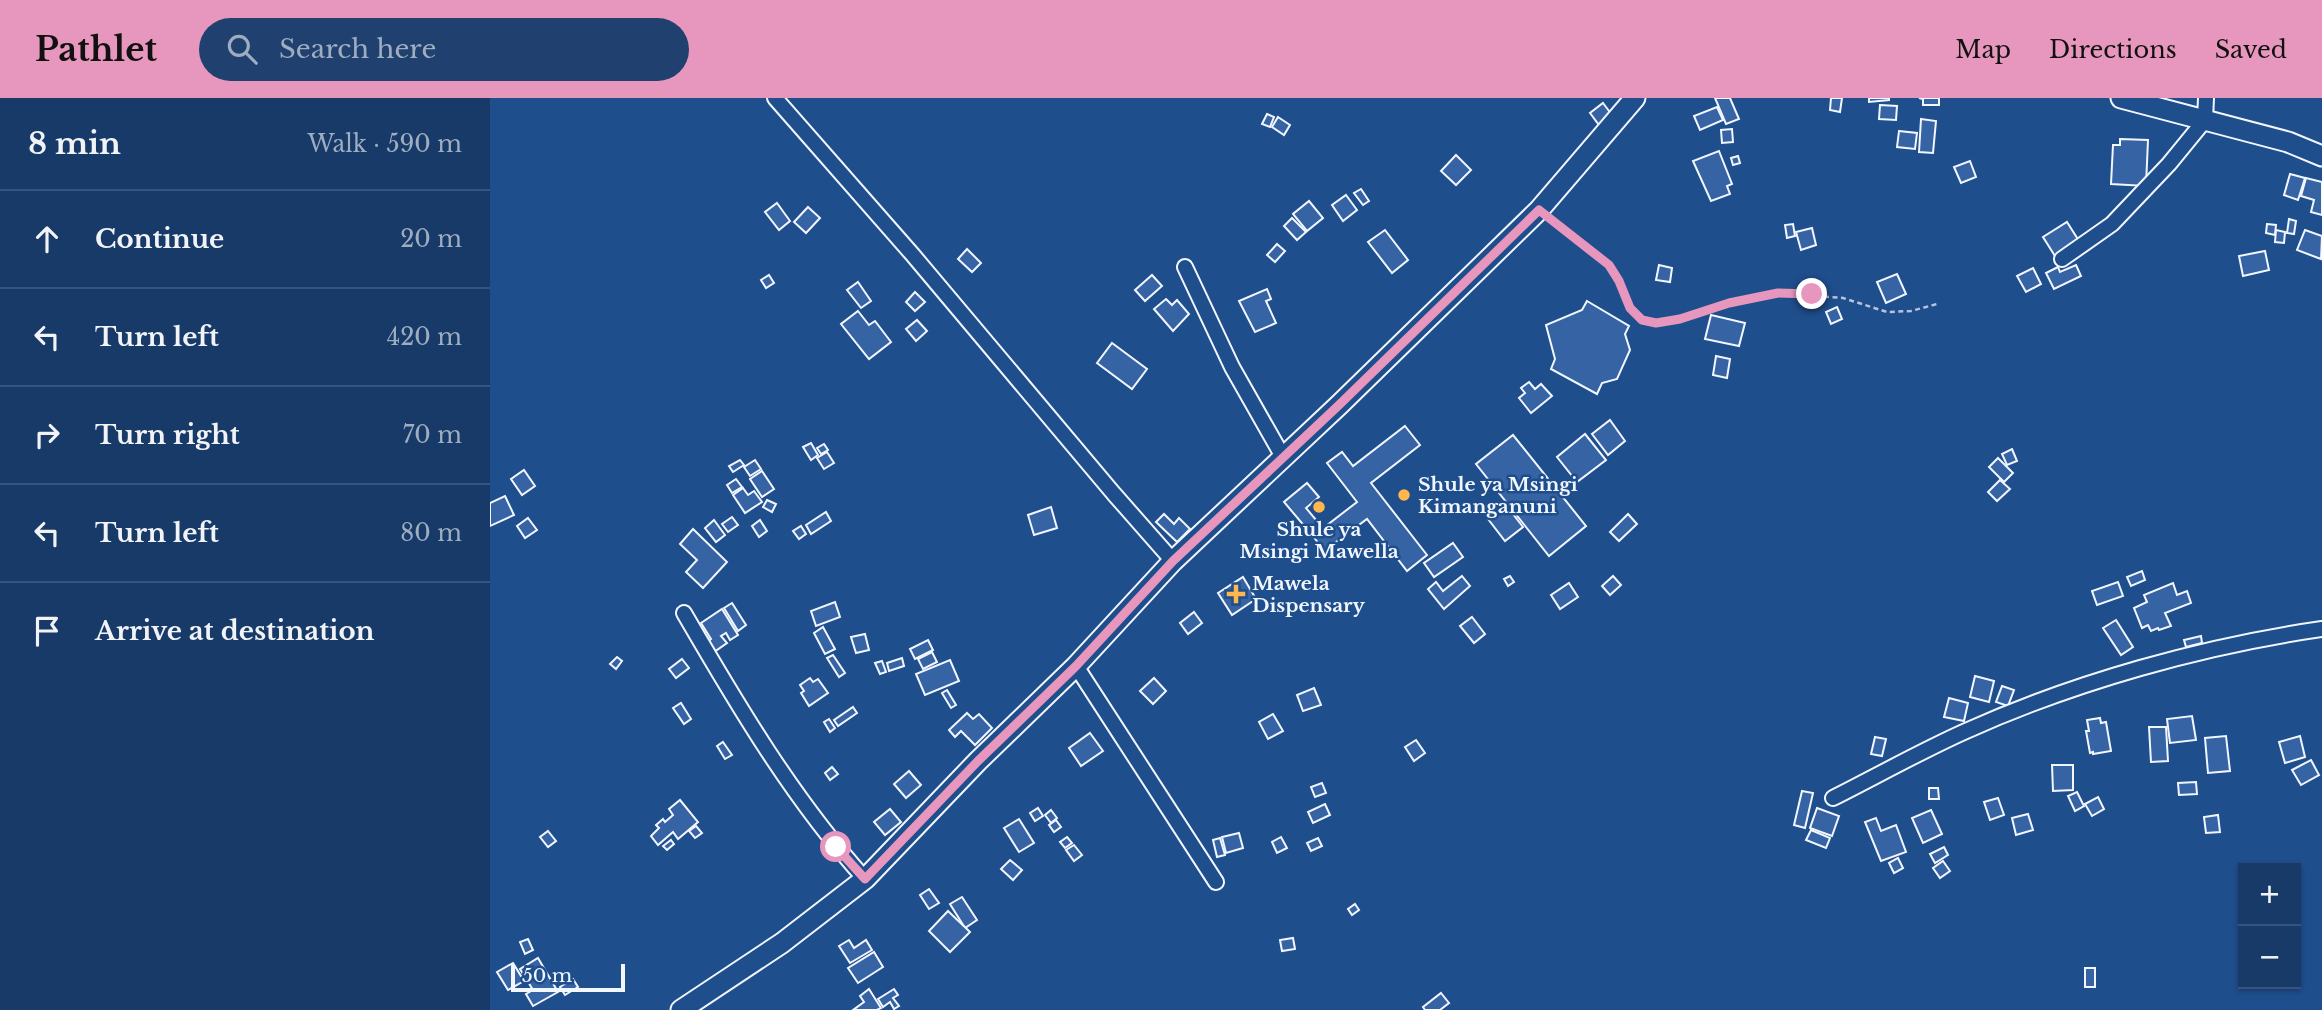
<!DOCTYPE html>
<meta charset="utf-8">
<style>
:root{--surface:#173a69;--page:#20416f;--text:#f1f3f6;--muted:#9eadc0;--line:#36547d;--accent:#e797bd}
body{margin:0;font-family:"Libre Baskerville",serif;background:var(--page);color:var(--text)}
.controls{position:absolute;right:21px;bottom:21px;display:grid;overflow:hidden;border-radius:0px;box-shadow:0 2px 5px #0004}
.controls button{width:63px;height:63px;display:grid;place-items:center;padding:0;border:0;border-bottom:2px solid var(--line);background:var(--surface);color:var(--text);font:35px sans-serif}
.scale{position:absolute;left:21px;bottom:18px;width:114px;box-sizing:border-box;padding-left:7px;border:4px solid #f2f6ff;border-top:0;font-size:19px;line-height:24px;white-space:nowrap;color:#f2f6ff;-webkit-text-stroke:5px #1f4e8c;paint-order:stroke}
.stop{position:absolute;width:21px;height:21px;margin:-16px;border:5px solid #e797bd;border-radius:50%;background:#fff}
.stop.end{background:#e797bd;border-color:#fff;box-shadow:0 2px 7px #0008}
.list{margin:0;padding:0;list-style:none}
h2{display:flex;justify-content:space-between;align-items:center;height:91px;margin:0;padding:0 28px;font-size:30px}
h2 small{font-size:23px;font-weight:400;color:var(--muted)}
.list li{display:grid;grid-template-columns:46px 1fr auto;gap:21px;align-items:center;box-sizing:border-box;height:98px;padding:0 28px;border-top:2px solid var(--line)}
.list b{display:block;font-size:26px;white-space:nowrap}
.list em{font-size:23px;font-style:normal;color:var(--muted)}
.icon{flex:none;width:38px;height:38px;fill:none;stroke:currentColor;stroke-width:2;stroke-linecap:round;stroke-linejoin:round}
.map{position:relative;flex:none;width:1832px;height:912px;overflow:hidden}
header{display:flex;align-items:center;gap:42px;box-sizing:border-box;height:98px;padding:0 35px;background:var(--accent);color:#111}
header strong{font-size:33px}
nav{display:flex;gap:38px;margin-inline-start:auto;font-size:24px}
.search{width:490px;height:63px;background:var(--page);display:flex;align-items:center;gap:18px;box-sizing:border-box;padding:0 24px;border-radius:38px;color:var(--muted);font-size:26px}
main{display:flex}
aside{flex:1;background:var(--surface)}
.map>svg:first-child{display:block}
</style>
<header>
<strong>Pathlet</strong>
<div class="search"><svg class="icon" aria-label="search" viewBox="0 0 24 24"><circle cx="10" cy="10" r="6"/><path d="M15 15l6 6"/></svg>Search here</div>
<nav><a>Map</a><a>Directions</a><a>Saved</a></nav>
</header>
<main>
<aside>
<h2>8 min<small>Walk · 590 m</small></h2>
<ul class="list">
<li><svg class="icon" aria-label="ahead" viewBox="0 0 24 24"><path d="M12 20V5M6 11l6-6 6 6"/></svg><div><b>Continue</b></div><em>20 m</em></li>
<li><svg class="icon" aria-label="left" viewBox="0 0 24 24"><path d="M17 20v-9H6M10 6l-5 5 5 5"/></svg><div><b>Turn left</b></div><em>420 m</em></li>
<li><svg class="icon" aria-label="right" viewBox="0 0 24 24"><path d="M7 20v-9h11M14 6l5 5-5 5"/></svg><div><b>Turn right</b></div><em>70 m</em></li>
<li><svg class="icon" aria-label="left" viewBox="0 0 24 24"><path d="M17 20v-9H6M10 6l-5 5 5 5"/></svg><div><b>Turn left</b></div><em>80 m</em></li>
<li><svg class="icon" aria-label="arrive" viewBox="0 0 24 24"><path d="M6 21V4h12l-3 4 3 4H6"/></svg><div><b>Arrive at destination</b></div></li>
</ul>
</aside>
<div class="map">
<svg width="1832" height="912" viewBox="0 0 1832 912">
<rect width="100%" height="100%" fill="#1f4e8c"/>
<g fill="#3563a3" stroke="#f2f6ff" stroke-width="2">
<path d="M1225,0H1240L1249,21L1236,26Z"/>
<path d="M1341,0H1352L1350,14L1340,12Z"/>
<path d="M1379,0H1399V2L1379,4Z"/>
<path d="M1429,0H1449V7H1433V1Z"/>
<path d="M1113,5L1122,17L1109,27L1100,15Z"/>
<path d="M1390,7L1407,8L1406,22L1389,21Z"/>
<path d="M1227,9L1233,22L1210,32L1204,18Z"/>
<path d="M777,16L784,19L780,29L772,26Z"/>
<path d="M788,19L800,27L794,37L782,29Z"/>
<path d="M1431,21L1446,23L1443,55L1429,54Z"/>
<path d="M1242,31L1243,44L1232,45L1231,32Z"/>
<path d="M1409,33L1427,35L1425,51L1407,49Z"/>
<path d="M1630,41L1658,42L1656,88L1621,86L1623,47H1630Z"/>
<path d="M1229,53L1242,86L1237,88L1240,96L1221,103L1203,63Z"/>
<path d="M966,57L981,72L966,87L951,73Z"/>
<path d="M1248,58L1250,65L1243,67L1241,60Z"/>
<path d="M1480,63L1486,79L1471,85L1464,69Z"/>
<path d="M1800,76L1815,80L1808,102L1794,97Z"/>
<path d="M1816,80L1832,84V117L1821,114L1824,102L1811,98Z"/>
<path d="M871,91L879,103L873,107L864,95Z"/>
<path d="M856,97L867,112L853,123L842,107Z"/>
<path d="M819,103L833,120L817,133L803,116Z"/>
<path d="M287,105L300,123L289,132L275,114Z"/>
<path d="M318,109L330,120L316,135L304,124Z"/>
<path d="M802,120L816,134L807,142L794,128Z"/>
<path d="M1799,121L1806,123L1804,136L1797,135Z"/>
<path d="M1577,124L1589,143L1565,158L1553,139Z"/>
<path d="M1303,126L1305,138L1297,140L1295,127Z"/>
<path d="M1777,126L1786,127L1785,137L1776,135Z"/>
<path d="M1322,130L1326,147L1311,152L1306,134Z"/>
<path d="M895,132L918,162L902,175L878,144Z"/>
<path d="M1786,132L1795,134L1794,145L1785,144Z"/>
<path d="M1815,132L1832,138L1831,161L1807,152Z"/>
<path d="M787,146L795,153L785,164L777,157Z"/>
<path d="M477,151L491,165L482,174L468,161Z"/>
<path d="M1775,153L1779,172L1753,178L1749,158Z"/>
<path d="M1169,167L1182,170L1180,184L1166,182Z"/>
<path d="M1586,167L1591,178L1564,191L1556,175L1568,169L1570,174Z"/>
<path d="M1543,170L1551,186L1536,194L1527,178Z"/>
<path d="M1407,176L1416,196L1396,205L1387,184Z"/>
<path d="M279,177L284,185L276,190L271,182Z"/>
<path d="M662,177L672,188L655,203L645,192Z"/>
<path d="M368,184L381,203L371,210L357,192Z"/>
<path d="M777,191L781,201L776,203L786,225L765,234L749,203Z"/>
<path d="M425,194L435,204L425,213L416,204Z"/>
<path d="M676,201L682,207L687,202L699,216L683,233L664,211Z"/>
<path d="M1097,203L1139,228L1135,236L1140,252L1127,281L1112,285L1107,296L1061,271L1065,261L1056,227L1092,212Z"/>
<path d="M1347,209L1352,221L1341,226L1336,214Z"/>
<path d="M368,213L379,227L385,223L401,244L379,261L351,226Z"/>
<path d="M1221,217L1255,225L1249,248L1215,241Z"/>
<path d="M427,222L437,233L426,243L416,231Z"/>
<path d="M622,245L657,271L642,291L607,265Z"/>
<path d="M1226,258L1240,261L1237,280L1223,277Z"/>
<path d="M1039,284L1045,291L1051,286L1062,298L1041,315L1029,300L1035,295L1031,290Z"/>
<path d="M1120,322L1135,343L1118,357L1102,336Z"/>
<path d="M915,328L930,347L881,385L937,457L917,473L877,421L834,453L823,438L867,404L837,365L852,354L863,368Z"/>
<path d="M1095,336L1116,362L1087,384L1067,359Z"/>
<path d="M1023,337L1096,428L1059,458L986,366Z"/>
<path d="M321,345L328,357L321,362L313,349Z"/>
<path d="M334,346L338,352L331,356L327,350Z"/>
<path d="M1522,351L1527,363L1517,367L1512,356Z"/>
<path d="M337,354L344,365L334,371L327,360Z"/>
<path d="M1508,360L1523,375L1514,384L1499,369Z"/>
<path d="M250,362L254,367L243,374L239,368Z"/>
<path d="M265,362L271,371L260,378L254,369Z"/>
<path d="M34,372L45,388L32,397L21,381Z"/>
<path d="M272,373L284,391L272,399L260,381Z"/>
<path d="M246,381L252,389L242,395L237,387Z"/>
<path d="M1510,382L1520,391L1507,403L1498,394Z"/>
<path d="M817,385L829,399L816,410L832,429L822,437L794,404Z"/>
<path d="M253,390L258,397L264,393L272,404L255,415L243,397Z"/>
<path d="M15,398L24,417L0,428V405Z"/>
<path d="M277,402L286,406L282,414L273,409Z"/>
<path d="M1016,407L1033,429L1015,443L998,421Z"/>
<path d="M561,409L567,430L544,437L538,417Z"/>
<path d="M336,414L341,423L321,436L316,427Z"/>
<path d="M674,416L684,426L689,420L700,431L687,444L666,424Z"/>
<path d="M1138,416L1147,426L1129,443L1120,434Z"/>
<path d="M242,419L248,427L238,434L232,426Z"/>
<path d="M38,420L47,432L35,440L27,428Z"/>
<path d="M224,422L235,437L226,444L215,430Z"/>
<path d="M270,422L277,433L269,439L262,428Z"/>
<path d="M311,428L316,436L309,441L303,433Z"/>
<path d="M203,431L237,464L213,490L196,474L207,462L190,446Z"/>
<path d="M963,445L973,459L944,479L934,465Z"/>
<path d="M1652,473L1655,482L1641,488L1637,479Z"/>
<path d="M972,478L980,488L954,511L938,491L946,484L953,493Z"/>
<path d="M1020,478L1024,484L1018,488L1014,481Z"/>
<path d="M1123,478L1131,487L1120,497L1112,488Z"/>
<path d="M753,479L766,501L742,517L728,495Z"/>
<path d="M1628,484L1633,498L1607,507L1602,493Z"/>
<path d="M1079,485L1088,499L1070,511L1061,497Z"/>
<path d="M1683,485L1687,497L1697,493L1701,505L1675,515L1681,528L1669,532L1668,530L1661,533L1658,527L1652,530L1644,510L1657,504L1654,497Z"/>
<path d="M345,504L350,519L326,528L321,513Z"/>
<path d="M242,505L256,527L248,533L234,510Z"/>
<path d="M232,511L248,537L240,542L236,535L231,538L237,545L224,554L217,544L221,541L211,525Z"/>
<path d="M704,514L712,525L698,536L690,525Z"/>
<path d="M982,519L995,536L984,545L970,528Z"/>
<path d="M1626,522L1643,549L1631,557L1613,530Z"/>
<path d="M333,529L345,551L335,556L324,535Z"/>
<path d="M375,536L379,552L366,555L361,539Z"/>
<path d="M1711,538L1712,545L1696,549L1694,542Z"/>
<path d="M438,542L443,552L425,561L420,551Z"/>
<path d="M442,554L447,564L433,571L428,561Z"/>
<path d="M343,557L355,575L349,579L337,560Z"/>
<path d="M127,559L132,563L126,571L120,566Z"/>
<path d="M412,560L414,568L399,573L397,565Z"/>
<path d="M192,561L199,570L186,580L179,571Z"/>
<path d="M460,562L469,583L435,597L426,576Z"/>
<path d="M392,563L396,574L390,576L385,565Z"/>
<path d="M1485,578L1504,583L1499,604L1480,599Z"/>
<path d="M320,580L323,584L328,581L338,595L319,608L311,595L314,593L310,587Z"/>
<path d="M664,580L676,593L663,606L650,593Z"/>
<path d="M1512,588L1524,592L1518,608L1506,604Z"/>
<path d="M824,590L831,607L813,613L807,597Z"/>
<path d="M457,592L466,607L461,610L452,595Z"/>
<path d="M1459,600L1478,605L1474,623L1454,619Z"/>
<path d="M191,605L201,621L194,626L183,610Z"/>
<path d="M363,609L367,615L348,628L344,622Z"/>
<path d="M477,615L483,621L489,616L502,630L485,647L471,633L465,639L459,632Z"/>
<path d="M783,616L793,633L778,641L769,624Z"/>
<path d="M1702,618L1706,642L1680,645L1677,621Z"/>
<path d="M1610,620L1611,625L1616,624L1621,653L1603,656V654L1600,655L1596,633H1599L1597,622Z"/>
<path d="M339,621L345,630L340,634L334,624Z"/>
<path d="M1659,629H1676L1678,663L1661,664Z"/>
<path d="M600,635L613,653L591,668L579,650Z"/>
<path d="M1736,638L1740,673L1718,675L1715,640Z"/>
<path d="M1810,638L1815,659L1795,665L1789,644Z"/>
<path d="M1385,639L1396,641L1392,658L1381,656Z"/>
<path d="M926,642L935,655L924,663L915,649Z"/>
<path d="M233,644L242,657L235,661L227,648Z"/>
<path d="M1821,662L1829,677L1811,687L1802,672Z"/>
<path d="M1562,667H1583V692L1563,693Z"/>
<path d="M342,669L348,676L340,682L335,675Z"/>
<path d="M419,673L431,687L416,700L404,686Z"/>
<path d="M1706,684L1707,696L1689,697L1688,685Z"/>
<path d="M832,685L836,695L825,699L821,689Z"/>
<path d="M1439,690H1448L1449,701H1439Z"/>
<path d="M1312,693L1323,695L1315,730L1304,727Z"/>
<path d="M1587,694L1594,708L1585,713L1578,698Z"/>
<path d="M1608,699L1614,711L1602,718L1595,706Z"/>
<path d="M1508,700L1514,717L1500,722L1494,704Z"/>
<path d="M190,702L208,724L188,741L183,734L168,747L161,738L169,730L166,727L173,721L175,724L183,717L179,711Z"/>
<path d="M835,706L840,717L823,725L818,714Z"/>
<path d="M548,710L553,718L545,723L540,715Z"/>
<path d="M1327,710L1349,718L1342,738L1320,730Z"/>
<path d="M400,711L411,724L395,737L384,724Z"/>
<path d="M561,712L567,720L561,725L555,717Z"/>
<path d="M1441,712L1452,736L1433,745L1422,720Z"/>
<path d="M1538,716L1543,732L1526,737L1522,720Z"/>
<path d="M1728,717L1730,734L1716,735L1714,719Z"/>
<path d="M1386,720L1391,733L1406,727L1416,754L1391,763L1375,724Z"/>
<path d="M529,721L544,745L529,754L514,730Z"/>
<path d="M566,722L571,729L564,734L559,727Z"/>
<path d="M206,728L212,735L205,740L199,733Z"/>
<path d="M1321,732L1340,740L1336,750L1316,742Z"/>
<path d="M58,733L66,743L58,749L50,739Z"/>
<path d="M749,735L753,750L736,755L732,739Z"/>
<path d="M577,739L582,745L575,750L570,744Z"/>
<path d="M791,739L797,750L787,755L782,744Z"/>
<path d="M730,740L735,757L727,759L723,742Z"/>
<path d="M828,740L832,748L821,753L817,745Z"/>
<path d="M181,742L184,746L177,752L173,748Z"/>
<path d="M584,747L592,757L584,763L576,752Z"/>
<path d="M1454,749L1458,757L1445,765L1440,756Z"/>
<path d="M1408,760L1413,770L1404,775L1399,765Z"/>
<path d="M520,762L532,772L523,782L511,771Z"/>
<path d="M1453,763L1460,773L1450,780L1443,770Z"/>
<path d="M439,791L449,805L439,811L430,797Z"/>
<path d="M472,799L487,822L475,830L460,806Z"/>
<path d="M865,806L869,812L862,817L858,811Z"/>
<path d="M458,813L480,834L460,854L439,833Z"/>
<path d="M803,840L805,851L792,853L790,842Z"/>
<path d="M38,841L43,852L35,856L30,844Z"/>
<path d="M359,842L364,850L376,842L382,852L360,865L349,848Z"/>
<path d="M384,854L393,869L368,885L358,870Z"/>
<path d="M48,860L68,894L43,908L36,896L43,892L30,871Z"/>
<path d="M23,865L34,883L18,892L7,874Z"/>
<rect x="1595" y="870" width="10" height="19"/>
<path d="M83,881L88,889L75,897L70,889Z"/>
<path d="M379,891L391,910L387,912H363L374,904L370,898Z"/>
<path d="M404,891L408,897L403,900L409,908L404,911L400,904L393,909L388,901Z"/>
<path d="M951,895L959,905L950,912H935L933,909Z"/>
</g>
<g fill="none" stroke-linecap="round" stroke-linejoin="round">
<defs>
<g id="street">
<path d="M285,0L422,156L624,396L683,463"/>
<path d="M1572,161L1622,126L1679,66L1715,22L1716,0"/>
<path d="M695,169L742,269L793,359"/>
<path d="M194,515C248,608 303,701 375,781"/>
<path d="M586,568L726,784"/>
<path d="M1343,700C1387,678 1431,653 1476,633C1585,584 1713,548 1832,531"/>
</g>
<g id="secondary">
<path d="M1631,0L1798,44L1832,58"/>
<path d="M191,912L292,845L375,781L488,663L586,568L683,463L849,307L1049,112L1145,0"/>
</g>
</defs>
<use href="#street" stroke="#f2f6ff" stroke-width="18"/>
<use href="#secondary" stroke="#f2f6ff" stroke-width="23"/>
<path stroke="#b3c4dc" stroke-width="2.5" stroke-dasharray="5 3.5" stroke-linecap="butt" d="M1063,122L1119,168L1129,183L1140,210L1152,222L1166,225L1190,221L1239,205L1288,195L1353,200L1397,214L1421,213L1447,206"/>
<use href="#street" stroke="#1f4e8c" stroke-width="14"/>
<use href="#secondary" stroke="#1f4e8c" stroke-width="19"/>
</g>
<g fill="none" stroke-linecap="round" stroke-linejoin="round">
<path stroke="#e797bd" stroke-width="9" d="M346,749L375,781L488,663L586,568L683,463L849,307L1049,112L1119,167L1129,183L1140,210L1152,222L1166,225L1190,221L1239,205L1288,195L1322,196"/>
</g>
<g fill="#ffb74d" stroke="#1f4e8c" stroke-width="2.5">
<circle cx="914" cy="397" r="7"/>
<circle cx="829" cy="409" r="7"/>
<path d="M742.5 485.5h7v7h7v7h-7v7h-7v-7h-7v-7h7z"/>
</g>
<g text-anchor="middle" stroke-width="5" stroke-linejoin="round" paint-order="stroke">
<g font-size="19" font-weight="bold" fill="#f2f6ff" stroke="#1f4e8c" text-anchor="start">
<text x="928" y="393">Shule ya Msingi<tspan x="928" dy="22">Kimanganuni</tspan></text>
<text x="829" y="438" text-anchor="middle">Shule ya<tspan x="829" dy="22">Msingi Mawella</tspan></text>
<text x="762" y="492">Mawela<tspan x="762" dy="22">Dispensary</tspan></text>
</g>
</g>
</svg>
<div class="controls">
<button>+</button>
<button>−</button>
</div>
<div class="scale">50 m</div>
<div class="stop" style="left:346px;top:749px"></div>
<div class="stop end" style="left:1322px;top:196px"></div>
</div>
</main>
